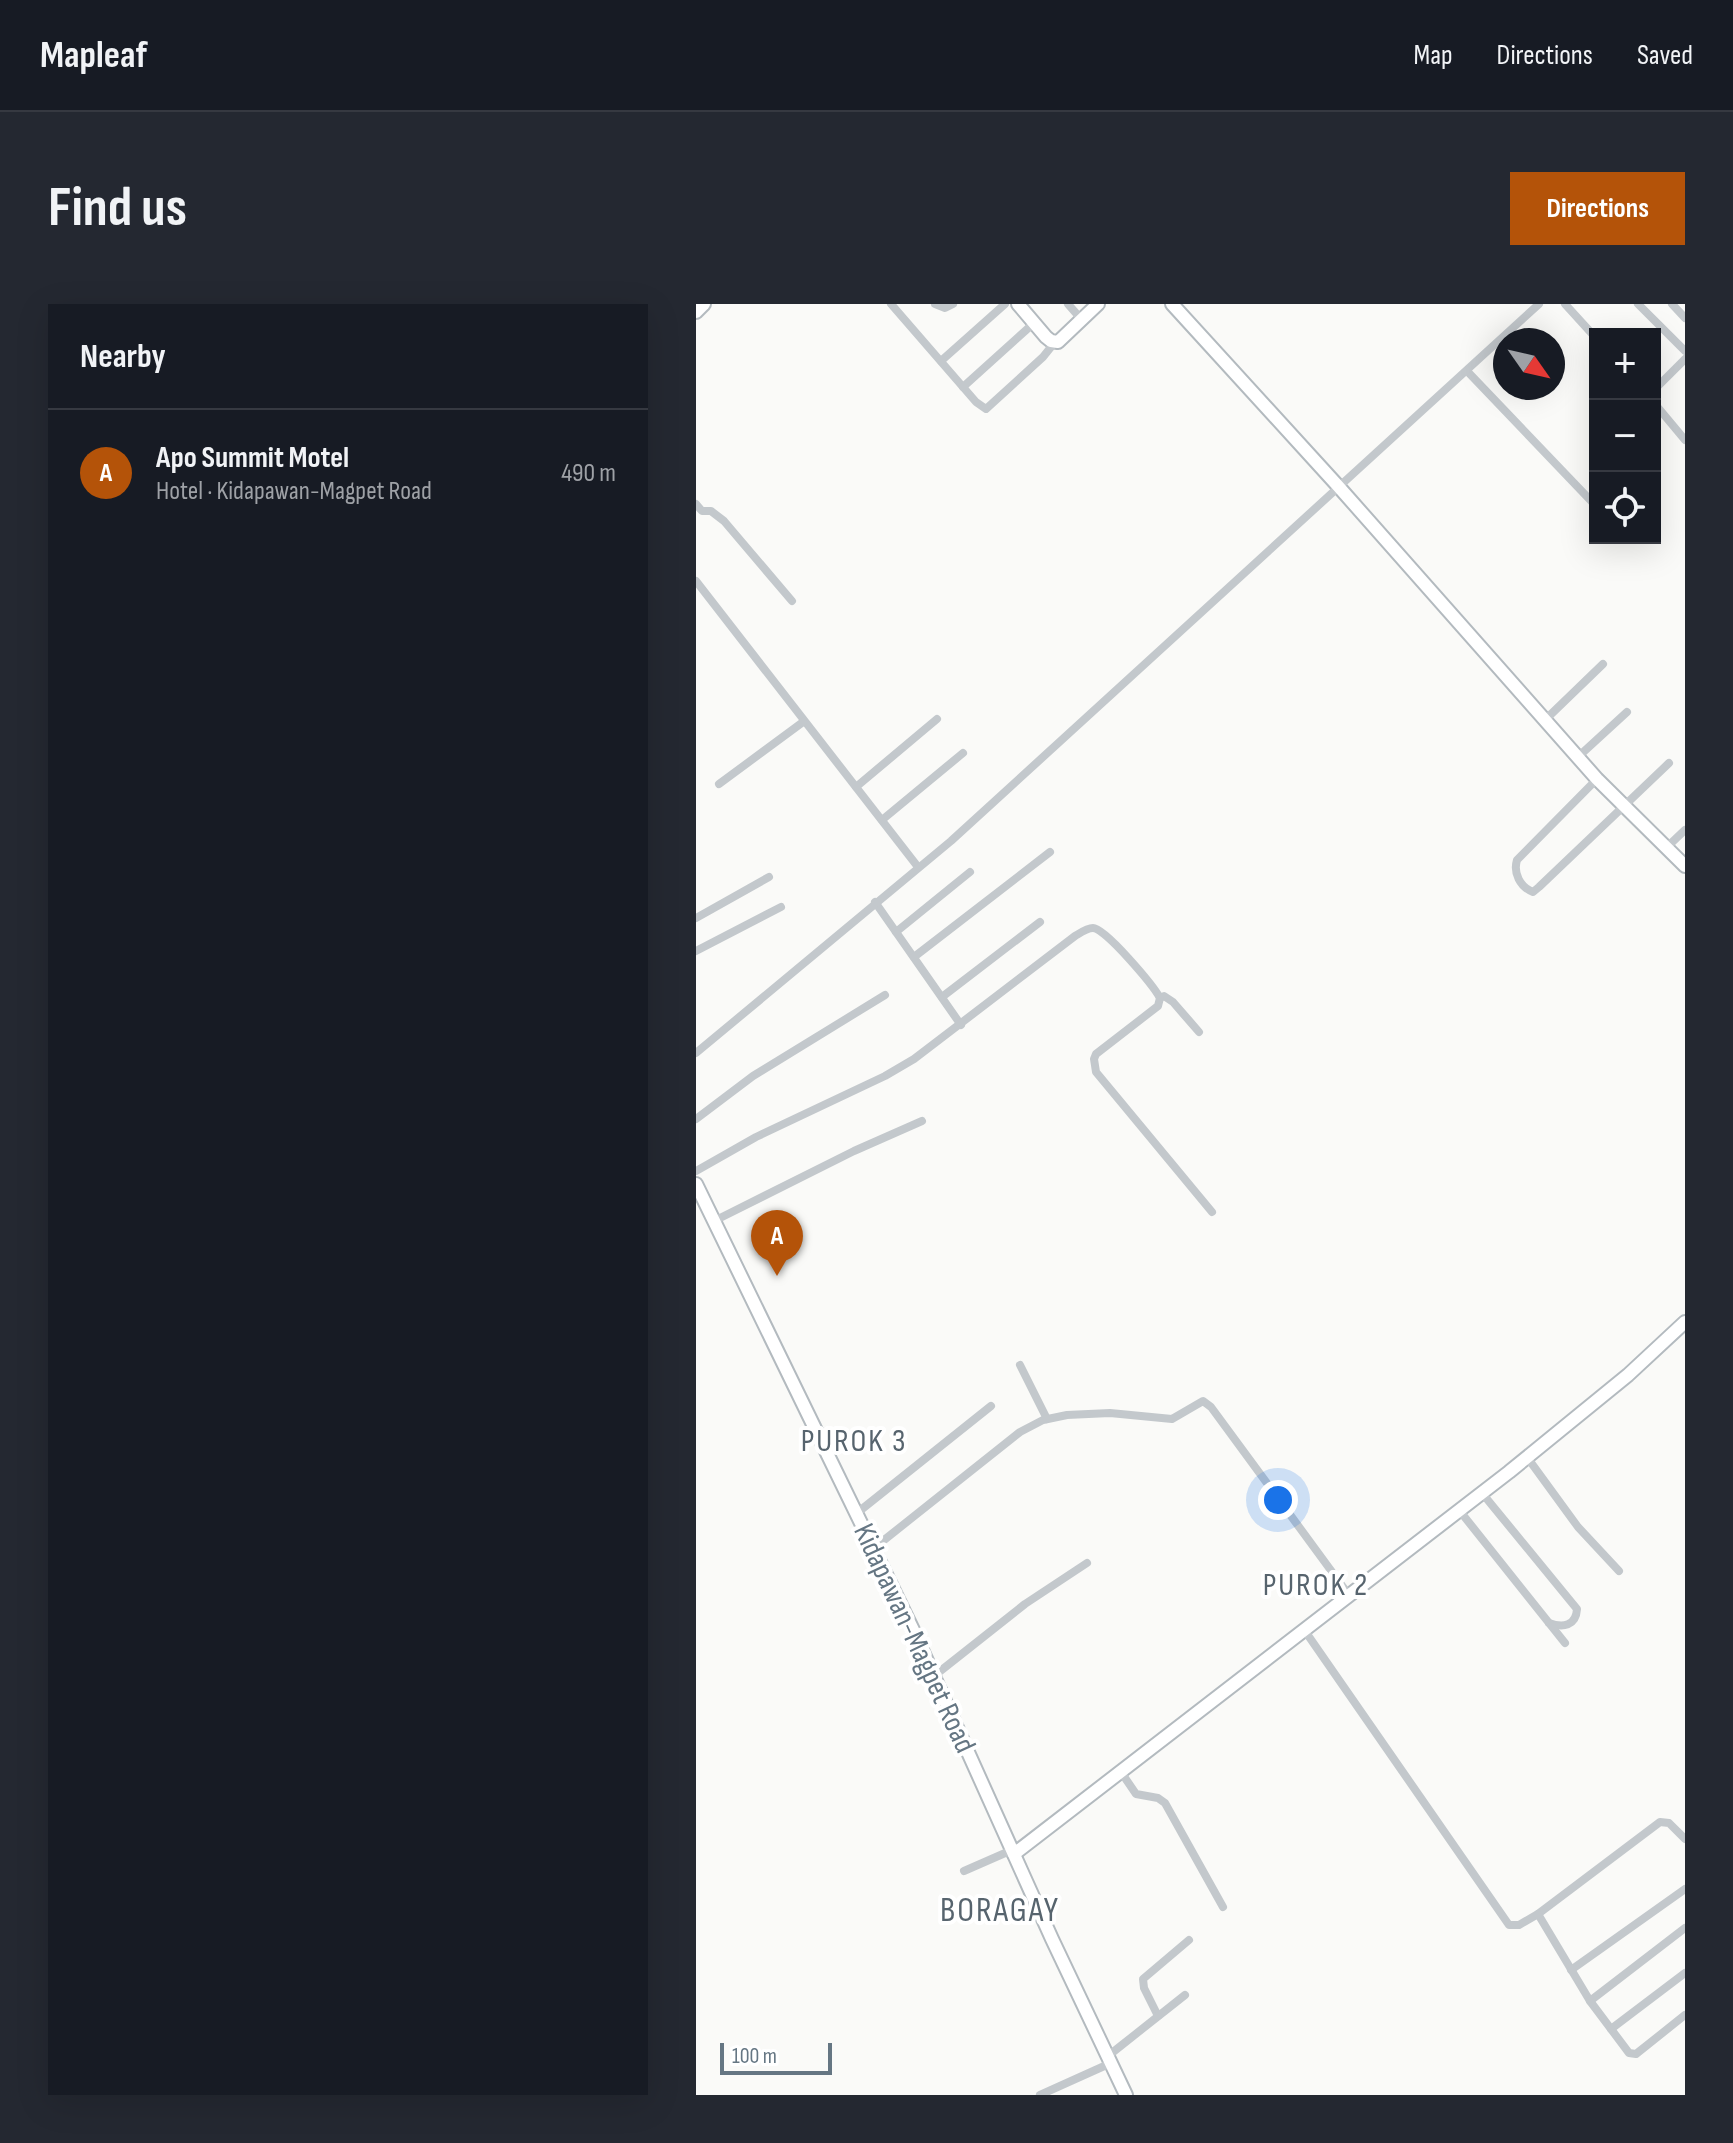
<!DOCTYPE html>
<meta charset="utf-8">
<style>
:root{--surface:#171b24;--page:#242831;--text:#f1f3f6;--muted:#9ea1a6;--line:#363941;--accent:#b45309}
body{margin:0;font-family:"Sofia Sans Condensed",sans-serif;background:var(--page);color:var(--text)}
.controls{position:absolute;right:24px;top:24px;display:grid;overflow:hidden;border-radius:0px;box-shadow:0 8px 32px #0002}
.controls button{width:72px;height:72px;display:grid;place-items:center;padding:0;border:0;border-bottom:2px solid var(--line);background:var(--surface);color:var(--text);font:40px sans-serif}
.compass{position:absolute;left:797px;top:24px;width:72px;height:72px;border-radius:50%;background:var(--surface);box-shadow:0 8px 32px #0002;rotate:124deg}
.scale{position:absolute;left:24px;bottom:20px;width:112px;box-sizing:border-box;padding-left:8px;border:4px solid #657683;border-top:0;font-size:22px;line-height:28px;white-space:nowrap;color:#657683;-webkit-text-stroke:6px #fff;paint-order:stroke}
.you{position:absolute;left:582px;top:1196px;width:28px;height:28px;margin:-20px;border:6px solid #fff;border-radius:50%;background:#1a73e8;box-shadow:0 0 0 12px #1a73e833}
.badge{display:grid;place-items:center;width:52px;height:52px;border-radius:50%;background:var(--accent);color:#fff;font-size:26px;font-weight:700}
.pin{position:absolute;translate:-50% -66px;filter:drop-shadow(0 2px 4px #0008)}
.pin::after{content:'';position:absolute;top:42px;width:28px;height:24px;background:inherit;clip-path:polygon(0 0,100% 0,50% 100%)}
.list{margin:0;padding:0;list-style:none}
h2{display:flex;justify-content:space-between;align-items:center;height:104px;margin:0;padding:0 32px;font-size:34px}
h2 small{font-size:26px;font-weight:400;color:var(--muted)}
.list li{display:grid;grid-template-columns:52px 1fr auto;gap:24px;align-items:center;box-sizing:border-box;height:128px;padding:0 32px;border-top:2px solid var(--line)}
.list b{display:block;font-size:30px;white-space:nowrap}
.list p{margin:0;font-size:26px;white-space:nowrap;color:var(--muted)}
.list em{font-size:26px;font-style:normal;color:var(--muted)}
.icon{flex:none;width:44px;height:44px;fill:none;stroke:currentColor;stroke-width:2;stroke-linecap:round;stroke-linejoin:round}
.map{position:relative;flex:none;width:989px;height:1791px;overflow:hidden;border-radius:0px}
header{display:flex;align-items:center;gap:48px;box-sizing:border-box;height:112px;padding:0 40px;background:var(--surface);border-bottom:2px solid var(--line)}
header strong{font-size:38px}
nav{display:flex;gap:44px;margin-inline-start:auto;font-size:28px}
.intro{display:flex;align-items:center;justify-content:space-between;box-sizing:border-box;height:192px;padding:0 48px}
h1{margin:0;font-size:56px}
.button{padding:20px 36px;border-radius:0px;background:var(--accent);color:#fff;font-size:28px;font-weight:700}
main{display:flex;gap:48px;padding:0 48px}
aside{flex:1;background:var(--surface);border-radius:0px;box-shadow:0 8px 32px #0002}
.map>svg:first-child{display:block}
</style>
<header>
<strong>Mapleaf</strong>
<nav><a>Map</a><a>Directions</a><a>Saved</a></nav>
</header>
<div class="intro"><h1>Find us</h1><a class="button">Directions</a></div>
<main>
<aside>
<h2>Nearby<small></small></h2>
<ul class="list">
<li><span class="badge">A</span><div><b>Apo Summit Motel</b><p>Hotel · Kidapawan-Magpet Road</p></div><em>490 m</em></li>
</ul>
</aside>
<div class="map">
<svg width="989" height="1791" viewBox="0 0 989 1791">
<rect width="100%" height="100%" fill="#fafaf8"/>
<g fill="none" stroke-linecap="round" stroke-linejoin="round">
<defs>
<g id="secondary">
<path d="M322,0L350,33L355,37L362,38L402,0"/>
<path d="M476,0L642,182L901,475L989,562"/>
<path d="M0,8L8,0"/>
<path d="M0,880L218,1328L356,1635L430,1791"/>
<path d="M318,1550L813,1168L932,1071L989,1018"/>
</g>
</defs>
<use href="#secondary" stroke="#b3babf" stroke-width="16"/>
<g stroke="#c3c8cc" stroke-width="8">
<path d="M195,0L280,98L290,105L347,53L359,38"/>
<path d="M239,0L249,4L257,0"/>
<path d="M372,0L386,16"/>
<path d="M869,0L899,33"/>
<path d="M942,0L989,47"/>
<path d="M976,0L989,14"/>
<path d="M245,57L309,0"/>
<path d="M771,67L899,201"/>
<path d="M267,83L338,19"/>
<path d="M959,85L989,55"/>
<path d="M959,100L989,136"/>
<path d="M0,200L6,207H15L28,217L96,297"/>
<path d="M0,277L222,563"/>
<path d="M849,416L907,360"/>
<path d="M883,452L931,408"/>
<path d="M901,475L821,556C817,569 824,583 837,588L843,583L973,459"/>
<path d="M23,480L107,418"/>
<path d="M160,483L241,415"/>
<path d="M186,516L267,449"/>
<path d="M971,543L989,526"/>
<path d="M179,598L265,721"/>
<path d="M0,614L73,573"/>
<path d="M200,628L274,568"/>
<path d="M0,647L85,603"/>
<path d="M218,653L354,548"/>
<path d="M246,693L344,618"/>
<path d="M464,694L468,692L477,698L503,728"/>
<path d="M0,749L255,537L843,0"/>
<path d="M0,815L57,772L189,691"/>
<path d="M0,867L60,833L189,772L218,755L379,632C384,629 391,624 397,624C409,624 457,681 464,694L462,702L400,750L398,755L400,768L516,908"/>
<path d="M18,917L158,847L226,817"/>
<path d="M324,1061L351,1115"/>
<path d="M831,1153L882,1223L923,1267"/>
<path d="M786,1189L881,1305C880,1322 867,1324 853,1319"/>
<path d="M763,1206L869,1339"/>
<path d="M161,1209L295,1102"/>
<path d="M178,1244L324,1128L347,1116L371,1111L414,1109L476,1115L507,1097L515,1103L653,1291"/>
<path d="M609,1327L813,1621H823L842,1610L964,1518L973,1519L989,1535"/>
<path d="M238,1372L329,1300L391,1259"/>
<path d="M425,1468L440,1490L462,1494L469,1499L527,1603"/>
<path d="M268,1567L316,1546"/>
<path d="M842,1610L894,1697L933,1749L940,1750L989,1711"/>
<path d="M875,1666L989,1585"/>
<path d="M894,1697L989,1624"/>
<path d="M462,1712L448,1684L447,1675L493,1636"/>
<path d="M915,1725L989,1669"/>
<path d="M412,1752L489,1691"/>
<path d="M344,1791L415,1759"/>
</g>
<use href="#secondary" stroke="#fff" stroke-width="12"/>
</g>
<g text-anchor="middle" stroke-width="8" stroke-linejoin="round" paint-order="stroke">
<g font-size="30" fill="#657683" stroke="#fff">
<text transform="translate(219 1334) rotate(65)" y="10">Kidapawan-Magpet Road</text>
</g>
<g font-size="32" letter-spacing="2" fill="#57646e" stroke="#fff">
<text x="158" y="1147">PUROK 3</text>
<text x="620" y="1291">PUROK 2</text>
</g>
<g font-size="34" letter-spacing="2" fill="#57646e" stroke="#fff">
<text x="304" y="1617">BORAGAY</text>
</g>
</g>
</svg>
<div class="controls">
<button>+</button>
<button>−</button>
<button><svg class="icon" aria-label="locate" viewBox="0 0 24 24"><circle cx="12" cy="12" r="6"/><path d="M12 2v4M12 18v4M2 12h4M18 12h4"/></svg></button>
</div>
<svg class="compass" viewBox="-18 -18 36 36"><path d="M0-13l5 13h-10z" fill="#e53935"/><path d="M0 13l5-13h-10z" fill="#9ea1a6"/></svg>
<div class="scale">100 m</div>
<div class="you"></div>
<div class="pin badge" style="left:81px;top:972px">A</div>
</div>
</main>
